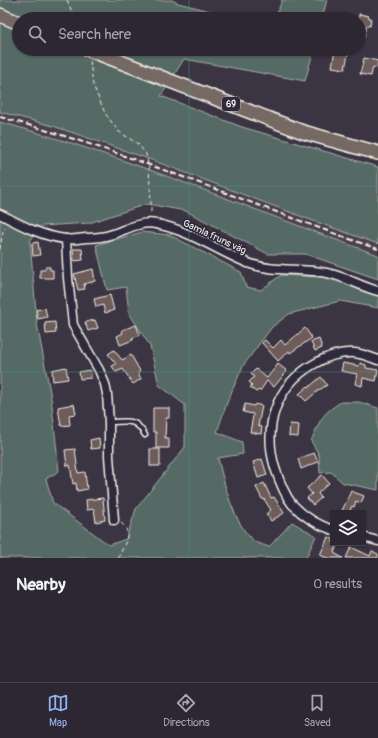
<!DOCTYPE html>
<meta charset="utf-8">
<style>
:root{--surface:#2c2732;--page:#38333e;--text:#f1f3f6;--muted:#a6a5ac;--line:#48444d;--accent:#95b2f1}
body{margin:0;font-family:Pangolin,sans-serif;background:var(--page);color:var(--text)}
.controls{position:absolute;right:12px;bottom:12px;display:grid;overflow:hidden;border-radius:0px;box-shadow:0 1px 3px #0004}
.controls button{width:36px;height:36px;display:grid;place-items:center;padding:0;border:0;border-bottom:1px solid var(--line);background:var(--surface);color:var(--text);font:20px sans-serif}
.list{margin:0;padding:0;list-style:none}
h2{display:flex;justify-content:space-between;align-items:center;height:52px;margin:0;padding:0 16px;font-size:17px}
h2 small{font-size:13px;font-weight:400;color:var(--muted)}
.icon{flex:none;width:22px;height:22px;fill:none;stroke:currentColor;stroke-width:2;stroke-linecap:round;stroke-linejoin:round}
.map{position:relative;flex:none;width:378px;height:558px;overflow:hidden}
.search{position:absolute;background:var(--surface);box-shadow:0 1px 3px #0004;left:12px;right:12px;top:12px;height:44px;display:flex;align-items:center;gap:10px;box-sizing:border-box;padding:0 14px;border-radius:22px;color:var(--muted);font-size:15px}
.sheet{height:124px;background:var(--surface)}
nav{display:flex;justify-content:space-around;align-items:center;box-sizing:border-box;height:56px;border-top:1px solid var(--line);background:var(--surface);font-size:11px;color:var(--muted)}
nav a{display:grid;justify-items:center;gap:2px}
nav .on{color:var(--accent)}
.map>svg:first-child{display:block}
</style>
<div class="map">
<svg width="378" height="558" viewBox="0 0 378 558">
<rect width="100%" height="100%" fill="#3b3443"/>
<filter id="ink" filterUnits="userSpaceOnUse"><feTurbulence type="fractalNoise" baseFrequency=".025" numOctaves="2"/><feDisplacementMap in="SourceGraphic" scale="8" xChannelSelector="R" yChannelSelector="G"/><feConvolveMatrix kernelMatrix="1 2 1 2 8 2 1 2 1" color-interpolation-filters="sRGB"/></filter>
<g filter="url(#ink)">
<path fill="#4a404a" d="M0,112L53,126L149,159L308,219L378,244V255L304,228L145,168L50,136L0,122Z"/>
<g fill="#566a65" stroke="#a5aea6">
<path d="M0,0H172L178,3L242,19H19V49H314L305,81L184,59L161,96L242,127L378,167V244L308,219L149,159L53,126L0,112Z"/>
<path d="M282,0H327L322,19H275Z"/>
<path d="M0,122C129,157 252,210 378,255V279L305,254H268L186,211L147,204L89,223L42,226L30,241L37,324L51,397L59,471L46,479L53,503L109,545L126,539L136,509L185,447V405L159,385L150,346L129,313L126,287L107,290L96,245L142,232L170,235L241,272L246,287L261,290L281,275L321,277L378,290V308L340,301L289,314L272,327L243,366L228,400L217,432L242,442L243,454L218,458C224,483 234,525 254,541C258,544 264,545 269,547L292,522L316,536L306,558H0Z"/>
<path d="M341,402H359L378,408V490L343,483L331,472L320,473L319,455L311,441C320,421 321,414 341,402Z"/>
</g>
<g fill="#6d5b5a" stroke="#f4f1e8">
<path d="M359,14L369,16L368,17L371,18L370,26L367,25L364,38L359,37Z"/>
<path d="M335,49H349L345,69L332,67Z"/>
<path d="M364,58L378,61L377,68L373,67L371,76L360,74Z"/>
<path d="M38,242L40,255L33,256L32,243Z"/>
<path d="M73,249H82L83,260L74,261Z"/>
<path d="M45,267H50V270H53V278H40V270H45Z"/>
<path d="M93,269L95,281L84,284L85,289L78,290L74,274Z"/>
<path d="M110,295L114,310L105,313L103,305L96,307L94,299Z"/>
<path d="M45,308L47,317L38,319L36,310Z"/>
<path d="M95,320L98,328L88,331L85,322Z"/>
<path d="M55,322L56,333L46,334L45,323Z"/>
<path d="M136,325L140,335L132,338L133,340L120,345L117,336L123,333L122,330Z"/>
<path d="M305,328L312,338L290,353L289,351L278,361L262,343L265,340L273,348L281,340L285,345Z"/>
<path d="M319,339L322,348L315,351L311,342Z"/>
<path d="M114,350L122,360L131,355L140,371L138,373L141,379L133,384L123,369L116,372L112,366L116,364L108,354Z"/>
<path d="M343,363L359,366L360,363L366,365V368L378,370L376,381L363,378L362,386L355,384L357,374L341,371Z"/>
<path d="M278,364L287,371L274,387L267,381L260,391L259,390L256,392L250,387L252,385L249,382L254,377L251,374L256,369L267,378Z"/>
<path d="M66,367L68,379L53,381L52,370Z"/>
<path d="M90,370L91,378L80,379L79,372Z"/>
<path d="M321,377L327,385L319,390L306,401L299,394L308,386L309,387Z"/>
<path d="M74,404L76,414L69,415L70,425L61,426L58,407Z"/>
<path d="M245,404L254,406L255,404L262,406L258,426L262,427L261,434L250,432L253,416V414L243,412Z"/>
<path d="M153,408H169V418H166L165,438H169V448H156V432H153Z"/>
<path d="M290,424L299,425L298,437L289,436Z"/>
<path d="M99,438L100,448L91,449L90,440Z"/>
<path d="M75,449L78,473L85,472L87,489L77,491L76,483L73,484L70,465L67,466L65,450Z"/>
<rect x="150" y="449" width="10" height="17"/>
<path d="M314,453L318,462L301,469L298,459Z"/>
<path d="M262,459L267,475L258,478L253,462Z"/>
<path d="M322,475L329,483L318,493L321,498L313,505L307,498L312,494L307,488Z"/>
<path d="M264,483L271,498L274,497L284,513L271,521L266,514L271,510L264,499H262L256,487Z"/>
<path d="M351,491L364,496L361,503L356,501L354,507L352,506L350,510L357,513H341Z"/>
<path d="M103,498L105,520L96,522L94,509L87,510L86,500Z"/>
<path d="M328,537L333,539V543H338L334,553L343,558H327L320,555Z"/>
<path d="M351,547L370,556L372,551L378,554V558H346Z"/>
</g>
<g fill="none" stroke-linecap="round" stroke-linejoin="round">
<defs>
<path id="lane" d="M109,422C127,422 135,417 145,435"/>
<g id="street">
<path d="M0,214C21,225 41,236 65,239C71,240 79,239 86,238C95,238 104,237 113,234C127,229 141,221 156,224C190,230 217,251 248,263C271,272 297,268 321,272C341,274 359,286 378,291"/>
<path d="M66,239L68,278L73,325L99,370L105,384L107,394L109,422V456L114,520"/>
<path d="M333,530C318,525 303,516 292,504C284,494 279,480 275,468C263,427 275,386 314,364C326,357 341,352 355,353C363,354 370,357 378,360"/>
<path d="M363,537L378,541"/>
</g>
<g id="primary">
<path d="M0,15L19,23"/>
<path d="M87,49L303,132L378,153"/>
</g>
</defs>
<use href="#lane" stroke="#f4f1e8" stroke-width="7"/>
<use href="#street" stroke="#f4f1e8" stroke-width="11"/>
<use href="#primary" stroke="#f4f1e8" stroke-width="16"/>
<g stroke="#f4f1e8" stroke-width="1" stroke-dasharray="4 3" stroke-linecap="butt">
<path d="M67,0L75,19"/>
<path d="M90,61L93,85L105,113L118,131L138,144L146,154L149,168L151,204V215"/>
<path d="M0,249L3,231L6,227"/>
<path d="M118,558C123,547 134,532 121,523"/>
</g>
<use href="#lane" stroke="#2f2a3d" stroke-width="4"/>
<use href="#street" stroke="#2f2a3d" stroke-width="8"/>
<use href="#primary" stroke="#766964" stroke-width="13"/>
<path stroke="#f4f1e8" stroke-width="2" stroke-dasharray="6 3" stroke-linecap="butt" d="M0,117C129,152 252,205 378,249"/>
</g>
</g>
<path fill="none" stroke="#3d8f86" stroke-width="1" stroke-opacity="0.55" d="M189,0V19M189,49V558M0,186H378M0,372H378"/>
<g text-anchor="middle" stroke-width="3.5" stroke-linejoin="round" paint-order="stroke">
<rect fill="#2f2a3d" stroke="#b9b5b5" stroke-width="1" x="222" y="97" width="18" height="14" rx="3"/>
<g font-size="9" font-weight="bold" fill="#f4f1e8">
<text x="231" y="107">69</text>
</g>
<g font-size="10" fill="#f4f1e8" stroke="#2f2a3d">
<text transform="translate(215 236) rotate(25)" y="4">Gamla fruns väg</text>
</g>
</g>
</svg>
<div class="controls">
<button><svg class="icon" aria-label="layers" viewBox="0 0 24 24"><path d="M12 4l9 5-9 5-9-5zM3 14l9 5 9-5"/></svg></button>
</div>
<div class="search"><svg class="icon" aria-label="search" viewBox="0 0 24 24"><circle cx="10" cy="10" r="6"/><path d="M15 15l6 6"/></svg>Search here</div>
</div>
<section class="sheet">
<h2>Nearby<small>0 results</small></h2>
<ul class="list">
</ul>
</section>
<nav>
<a class="on"><svg class="icon" aria-label="map" viewBox="0 0 24 24"><path d="M3 6l6-2 6 2 6-2v14l-6 2-6-2-6 2zM9 4v14M15 6v14"/></svg>Map</a>
<a><svg class="icon" aria-label="directions" viewBox="0 0 24 24"><path d="M12 3l9 9-9 9-9-9zM9 14v-3h6M13 9l2 2-2 2"/></svg>Directions</a>
<a><svg class="icon" aria-label="saved" viewBox="0 0 24 24"><path d="M7 4h10v16l-5-4-5 4z"/></svg>Saved</a>
</nav>
